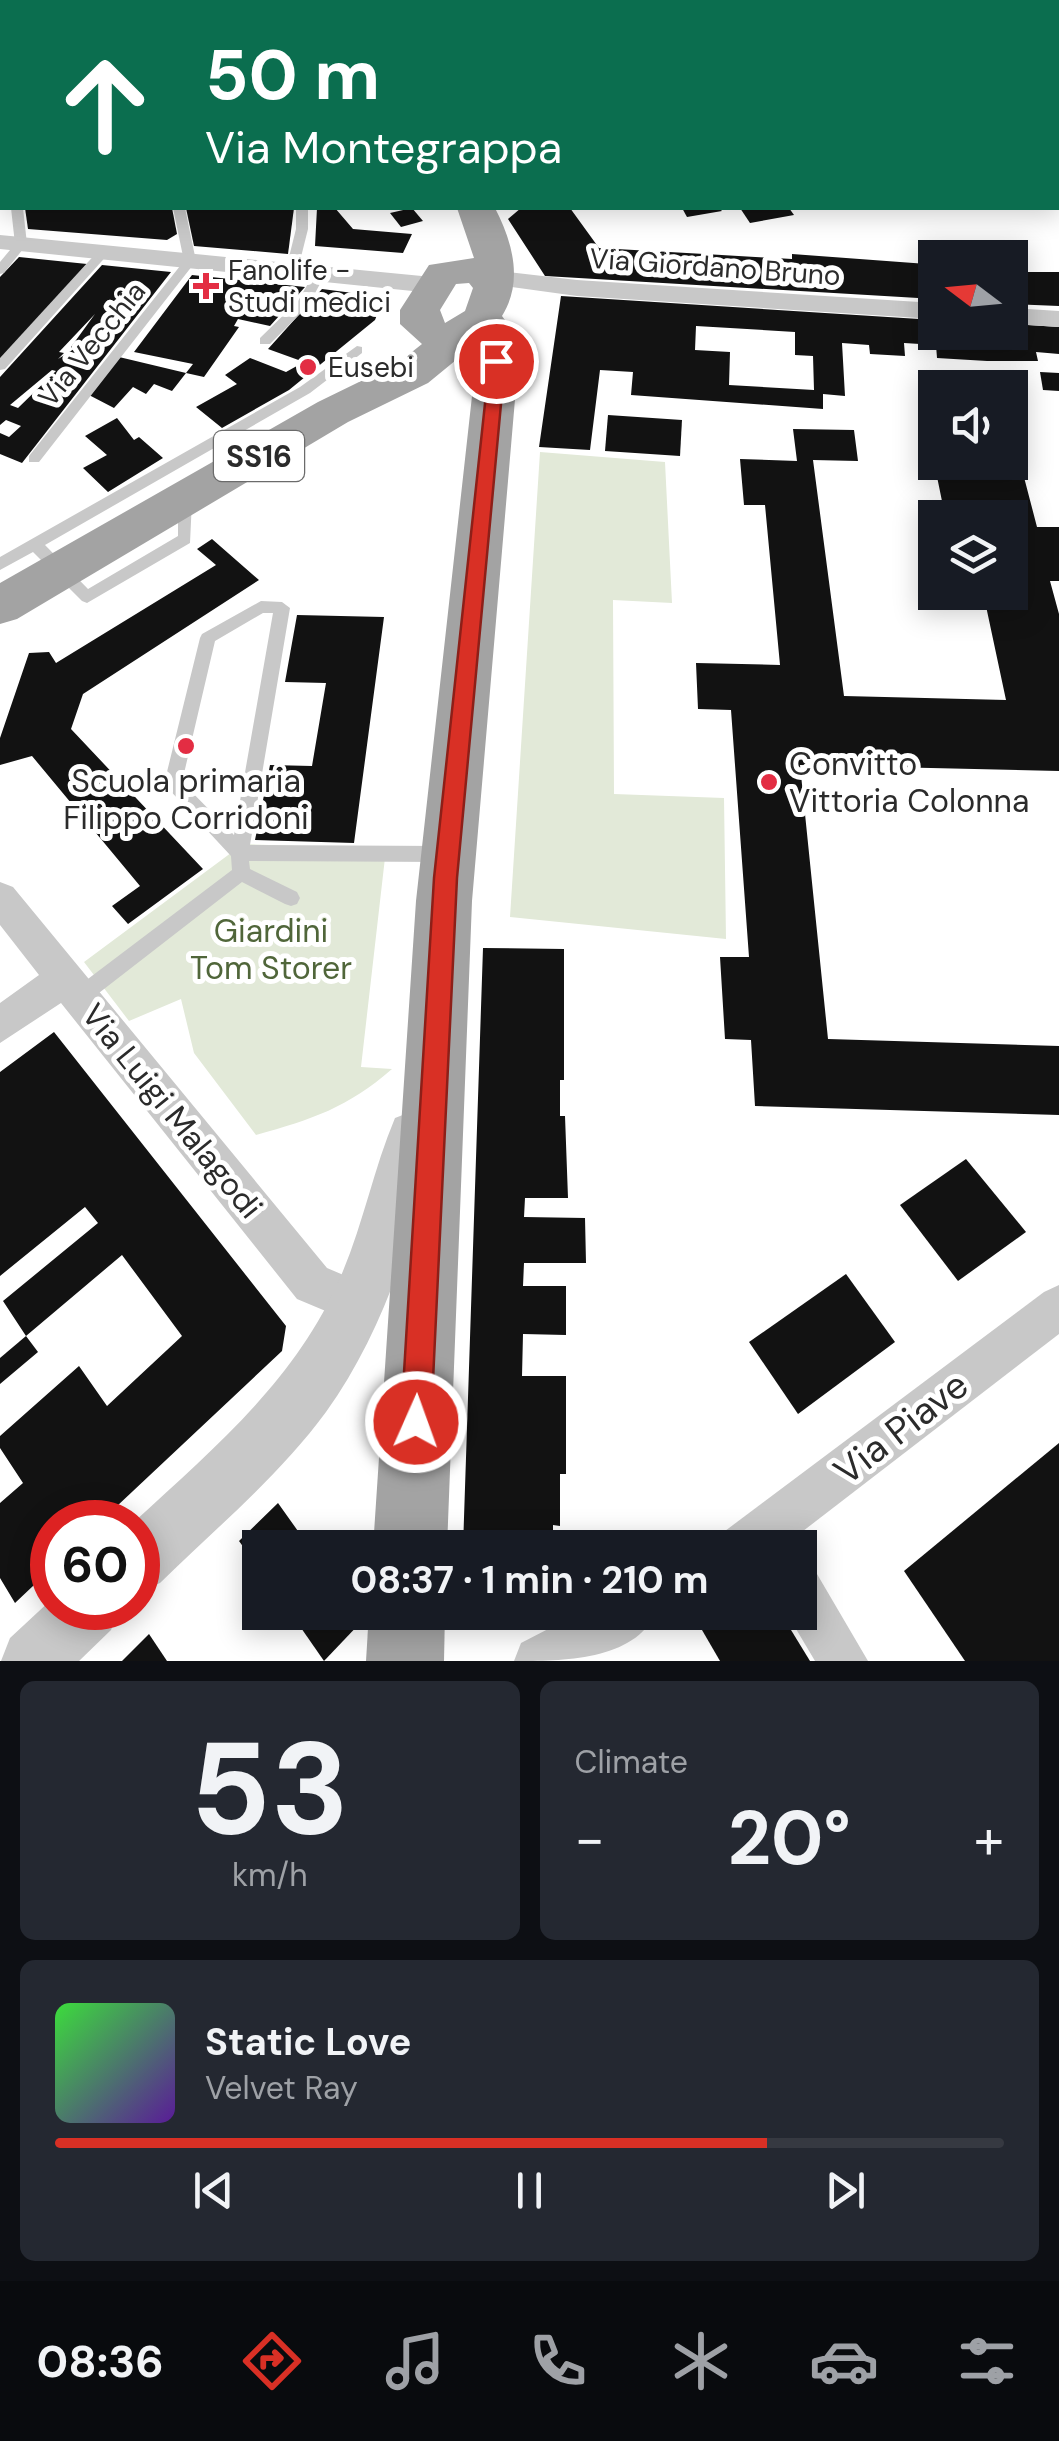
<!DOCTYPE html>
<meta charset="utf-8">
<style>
:root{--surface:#171b24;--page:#242831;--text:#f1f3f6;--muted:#9ea1a6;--line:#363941;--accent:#d93025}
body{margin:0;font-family:"DM Sans",sans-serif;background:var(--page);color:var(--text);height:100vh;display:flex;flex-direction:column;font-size:38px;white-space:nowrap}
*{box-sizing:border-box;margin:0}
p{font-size:32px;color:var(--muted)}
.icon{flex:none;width:55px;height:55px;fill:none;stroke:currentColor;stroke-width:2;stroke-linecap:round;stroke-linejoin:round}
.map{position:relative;height:1661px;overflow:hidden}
.side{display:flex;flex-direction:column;gap:20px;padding:20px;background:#0d0f14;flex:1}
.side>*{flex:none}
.top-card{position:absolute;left:0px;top:0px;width:1060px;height:210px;box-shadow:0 5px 25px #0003;background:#0b6e4f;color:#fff;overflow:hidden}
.needle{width:65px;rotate:286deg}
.tools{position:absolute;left:918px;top:240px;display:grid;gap:20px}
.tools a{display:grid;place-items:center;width:110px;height:110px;border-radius:0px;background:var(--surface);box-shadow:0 5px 25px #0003;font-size:50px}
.speed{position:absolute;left:30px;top:1500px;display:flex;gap:20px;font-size:50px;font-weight:700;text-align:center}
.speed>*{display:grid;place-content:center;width:130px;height:130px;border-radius:50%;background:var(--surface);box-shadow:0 5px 25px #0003;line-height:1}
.speed .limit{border:15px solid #d22;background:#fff;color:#111}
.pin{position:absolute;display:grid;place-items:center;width:85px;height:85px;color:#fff;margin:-42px;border:5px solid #fff;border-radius:50%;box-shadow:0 2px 10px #0007}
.me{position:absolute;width:110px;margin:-55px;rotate:2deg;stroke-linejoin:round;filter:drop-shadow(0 0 8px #0008)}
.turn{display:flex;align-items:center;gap:35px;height:210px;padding:0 40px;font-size:45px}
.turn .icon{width:130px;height:130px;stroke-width:2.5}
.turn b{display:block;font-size:70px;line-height:85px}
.big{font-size:75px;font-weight:700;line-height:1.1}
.side .card{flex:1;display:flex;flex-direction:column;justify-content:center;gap:15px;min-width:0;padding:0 35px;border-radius:15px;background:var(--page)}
.side .dial{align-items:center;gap:0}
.dial b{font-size:130px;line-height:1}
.song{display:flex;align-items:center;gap:30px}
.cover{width:120px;height:120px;border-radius:15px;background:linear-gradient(135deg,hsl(120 70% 55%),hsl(270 70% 35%))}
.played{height:10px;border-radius:5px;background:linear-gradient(90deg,var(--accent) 75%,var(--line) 75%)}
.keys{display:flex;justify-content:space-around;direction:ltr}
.heat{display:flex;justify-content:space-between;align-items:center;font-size:55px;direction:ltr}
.side .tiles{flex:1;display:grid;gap:20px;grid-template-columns:1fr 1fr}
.card:last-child{grid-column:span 2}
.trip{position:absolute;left:242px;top:1530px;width:575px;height:100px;border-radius:0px;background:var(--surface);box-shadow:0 5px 25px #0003;font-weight:700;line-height:100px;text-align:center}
.menu{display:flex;height:160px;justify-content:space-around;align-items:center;background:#090b0e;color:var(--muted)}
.menu .icon{width:70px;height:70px}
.menu .current{color:var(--accent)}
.menu b{font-size:45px;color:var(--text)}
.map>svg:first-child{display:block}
</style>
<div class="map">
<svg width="1059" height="1661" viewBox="0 0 1059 1661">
<rect width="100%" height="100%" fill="#fff"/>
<g fill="#e2e9d8">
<path d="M540 452 665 462 672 603 613 600 614 794 724 798 726 939 510 917Z"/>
<path d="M243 844 386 849 361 1067 392 1069C347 1108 313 1119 256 1135L194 1053 181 999 129 1021 84 962Z"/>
</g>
<g fill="#121212" fill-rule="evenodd">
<path d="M25 208H172L177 234 167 240 28 229Z"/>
<path d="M186 208H294L288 254 194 246Z"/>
<path d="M317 208H335L353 229 412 234 403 253 315 246Z"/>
<path d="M412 208 423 221 401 227 390 213Z"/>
<path d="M570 208 599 248 792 259V254L927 264 935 267V299L545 276 508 219 521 208Z"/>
<path d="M682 208H719L722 211 687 217Z"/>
<path d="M740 208H789L794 215 750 223Z"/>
<path d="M19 257 87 264 0 361V277Z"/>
<path d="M102 265 171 272 22 463 0 454V433L9 437 21 426 6 420 0 425V377ZM95 314 71 347 74 349 58 359 64 353 59 352ZM52 370 56 371 18 408 10 405Z"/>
<path d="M1010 272H1059V306L1010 304Z"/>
<path d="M192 275 305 287 270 326 238 319 234 326 239 327 204 377 186 373 172 391 154 384 146 394 133 387 114 408 89 395 119 357 186 373 193 364 134 352Z"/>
<path d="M322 289 384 297 375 320 289 390 222 428 196 407 237 384 225 375 250 358 286 372 304 362 268 349Z"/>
<path d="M561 296 935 320V332H1010V324L1059 327V354L1036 352 1038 361H987L937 358 936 345 904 343 905 356 870 354 869 345 842 343 845 396 823 394V409L631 395 633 372 600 370 590 450 539 447ZM696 326 795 332V355L813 356 814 390 729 385 730 352 695 350Z"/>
<path d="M1040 372 1059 373V391L1043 390Z"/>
<path d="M608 415 682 420 680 456 605 451Z"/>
<path d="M117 418 134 440 139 437 163 458 108 492 83 468 107 455 85 436Z"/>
<path d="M793 429 854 430 858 461 813 460 844 696 1006 700 983 592H1010V518H966L964 507 943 506 934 462H1010V458H1019L1037 527H1059V581H1050L1059 614V771L800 765 828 1039 1059 1046V1115L755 1106 751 1040 725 1039 720 957H749L731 710 698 709 696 663 780 665 765 505H744L740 459 797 461Z"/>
<path d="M212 539 259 580 83 694 71 729 203 869 128 924 112 906 140 886 32 756 0 765V738L29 653 49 652 56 663 216 565 197 549Z"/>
<path d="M297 615 384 617 354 843 255 840 270 765 312 766 326 683 285 682Z"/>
<path d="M483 948 564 949V1080H560V1116H565L568 1198H525L524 1217 585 1218 586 1263H524L523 1286H566V1335L523 1334 522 1376H566V1474H560V1526L553 1525V1548H463Z"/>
<path d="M54 1032 286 1326 282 1351 100 1522H52V1568L15 1603 0 1578V1503L23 1483 0 1448V1436L79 1366 107 1406 182 1336 122 1255 26 1336 3 1301 98 1223 85 1207 0 1276V1072Z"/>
<path d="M966 1159 1026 1232 958 1281 900 1205Z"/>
<path d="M846 1274 895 1342 798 1414 749 1342Z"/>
<path d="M26 1336 38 1352 0 1384V1358Z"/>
<path d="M1059 1443V1661H965L904 1571Z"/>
<path d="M278 1503 310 1548H260V1570L239 1541Z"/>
<path d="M290 1612H358L363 1620 324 1661Z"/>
<path d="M460 1612H535L520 1621 460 1619Z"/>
<path d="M724 1612H780L810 1661H720L702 1630Z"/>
<path d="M149 1634 167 1661H122Z"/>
</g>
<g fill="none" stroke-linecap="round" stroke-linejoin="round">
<g fill="#c8c8c8" fill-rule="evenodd">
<path d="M0 172 2 173V184L0 183Z"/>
<path d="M11 208H23L27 244 4 273 0 274V262L15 244Z"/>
<path d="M173 208H185L196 261 39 462H29V456L184 261Z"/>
<path d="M296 208H308V229L298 269 292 273 286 269 296 229Z"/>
<path d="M100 249 110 252 5 369 0 370V358Z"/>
<path d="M321 267 327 271 308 306 270 344H260V338L298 301 317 268Z"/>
<path d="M357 346 362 347V353L310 393 45 545 88 589 178 536V500L185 495 192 500 190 543 87 603 82 601 33 552 0 570V557L300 387Z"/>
<path d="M261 601 282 602 290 608 250 845 442 846 448 849 451 854 448 859 442 862 249 861 250 869 297 892 300 898 297 904 291 906 285 904 242 882 86 1003 79 1006 72 1003 70 997 72 991 232 870 231 856 164 784 200 638 202 634ZM263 613H273L234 835 182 782 215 641Z"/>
</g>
<g fill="#c8c8c8" fill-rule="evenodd">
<path d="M749 0H771L772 2H751Z"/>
<rect x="1058" y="60" width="1" height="12"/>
<path d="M0 235 432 277 445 285 432 293 0 249Z"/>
<path d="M491 270 577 280 935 303V319L577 296 482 283 478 278 482 273Z"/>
<path d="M1010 308 1059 311V327L1010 324Z"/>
<path d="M0 882 13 887 327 1268 374 1288 381 1303 374 1318 359 1325 297 1299 61 1003 0 1043V1003L39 975 0 925Z"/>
<path d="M1059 1285V1334L781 1548H718L725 1531 1044 1292Z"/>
<path d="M800 1567 817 1574 868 1661H815L786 1612H800Z"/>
<path d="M581 1612H656C635 1661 561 1661 514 1661L521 1643Z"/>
</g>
<g fill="#c8c8c8" fill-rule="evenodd">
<path d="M413 1111 431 1118 439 1136C413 1232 385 1330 326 1412 279 1476 216 1528 160 1583L138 1592V1522H134C213 1449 296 1380 340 1278 363 1226 373 1170 395 1118Z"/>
<path d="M52 1599V1608H120L111 1630 79 1661H1L10 1638Z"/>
</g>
<g fill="#a3a3a3" fill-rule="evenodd">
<path d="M320 0H353L354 2H322Z"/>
<path d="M457 208H495C512 241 524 281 502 316L520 341 472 901 447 1548H373L416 901 478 342 428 383 348 422 17 619 0 624V583L318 402 398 363 422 344 400 324V310L429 265 474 258ZM469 283 473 288 465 311 445 323 440 310 456 284Z"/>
<path d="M369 1612H445L444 1661H366Z"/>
</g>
</g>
<path fill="#d93025" stroke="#8d1f18" stroke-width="2.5" d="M490 357 505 361 457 878 431 1422 426 1432 416 1437 406 1432 401 1422 434 878Z"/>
<g fill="#e32d43" stroke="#fff" stroke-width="4">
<path d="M201 271h10v10h10v10h-10v10h-10v-10h-10v-10h10z"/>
<circle cx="308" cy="367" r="10"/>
<circle cx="186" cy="746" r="10"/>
<circle cx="769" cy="782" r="10"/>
</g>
<g text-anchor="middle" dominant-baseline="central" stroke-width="10" stroke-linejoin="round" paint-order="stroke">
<g font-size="28" fill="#2b2b2b" stroke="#fff">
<text transform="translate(715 267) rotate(4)">Via Giordano Bruno</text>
<text transform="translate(92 344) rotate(-51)">Via Vecchia</text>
</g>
<g font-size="28" fill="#2b2b2b" stroke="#fff" text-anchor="start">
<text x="228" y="270">Fanolife -<tspan x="228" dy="32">Studi medici</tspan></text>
<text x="328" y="367">Eusebi</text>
</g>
<rect fill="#fff" stroke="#6b6b6b" stroke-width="2.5" x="214" y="431" width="90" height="50" rx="8"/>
<g font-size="30" font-weight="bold" fill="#2b2b2b">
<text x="259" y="456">SS16</text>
</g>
<g font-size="32" fill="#2b2b2b" stroke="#fff" text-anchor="start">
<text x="789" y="764">Convitto<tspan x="789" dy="37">Vittoria Colonna</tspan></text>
<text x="186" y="781" text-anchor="middle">Scuola primaria<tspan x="186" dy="37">Filippo Corridoni</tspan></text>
</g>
<g font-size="32" fill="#50663a" stroke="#fff">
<text x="271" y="931">Giardini<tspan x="271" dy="37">Tom Storer</tspan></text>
</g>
<g font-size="32" fill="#2b2b2b" stroke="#fff">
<text transform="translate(172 1111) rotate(51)">Via Luigi Malagodi</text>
</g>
<g font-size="38" fill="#2b2b2b" stroke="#fff">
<text transform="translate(901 1428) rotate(-38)">Via Piave</text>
</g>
</g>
</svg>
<div class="tools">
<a><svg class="needle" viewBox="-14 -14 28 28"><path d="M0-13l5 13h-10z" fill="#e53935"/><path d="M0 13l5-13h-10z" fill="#9ea1a6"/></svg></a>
<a><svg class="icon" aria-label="sound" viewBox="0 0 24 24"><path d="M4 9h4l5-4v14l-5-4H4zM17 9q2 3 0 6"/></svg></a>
<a><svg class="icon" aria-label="layers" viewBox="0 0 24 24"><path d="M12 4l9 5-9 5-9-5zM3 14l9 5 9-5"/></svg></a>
</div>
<div class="speed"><div class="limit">60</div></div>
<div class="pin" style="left:496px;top:361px;background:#d93025"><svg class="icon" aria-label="arrive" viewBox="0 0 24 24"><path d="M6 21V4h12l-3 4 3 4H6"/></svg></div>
<svg class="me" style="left:416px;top:1422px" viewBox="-20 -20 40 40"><circle r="17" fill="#d93025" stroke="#fff" stroke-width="3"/><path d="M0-11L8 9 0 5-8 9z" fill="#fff"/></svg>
<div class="trip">08:37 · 1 min · 210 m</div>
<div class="top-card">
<div class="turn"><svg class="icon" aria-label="ahead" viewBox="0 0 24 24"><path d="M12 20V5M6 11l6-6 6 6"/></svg><div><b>50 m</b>Via Montegrappa</div></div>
</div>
</div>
<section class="side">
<div class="tiles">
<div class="card dial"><b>53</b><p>km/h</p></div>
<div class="card"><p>Climate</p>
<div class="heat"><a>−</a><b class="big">20°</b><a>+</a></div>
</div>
<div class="card">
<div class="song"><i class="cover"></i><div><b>Static Love</b><p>Velvet Ray</p></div></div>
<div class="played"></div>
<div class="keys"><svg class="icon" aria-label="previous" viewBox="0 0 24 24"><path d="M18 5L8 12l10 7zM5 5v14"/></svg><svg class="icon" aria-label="pause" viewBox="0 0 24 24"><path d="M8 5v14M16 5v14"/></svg><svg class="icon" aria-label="next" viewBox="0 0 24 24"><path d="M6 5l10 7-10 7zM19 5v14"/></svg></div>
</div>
</div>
</section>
<nav class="menu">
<b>08:36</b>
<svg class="icon current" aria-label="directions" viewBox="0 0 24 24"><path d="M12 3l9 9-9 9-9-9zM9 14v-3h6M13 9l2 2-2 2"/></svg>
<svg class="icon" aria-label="music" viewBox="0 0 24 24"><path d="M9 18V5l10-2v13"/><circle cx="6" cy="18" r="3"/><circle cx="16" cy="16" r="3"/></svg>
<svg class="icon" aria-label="phone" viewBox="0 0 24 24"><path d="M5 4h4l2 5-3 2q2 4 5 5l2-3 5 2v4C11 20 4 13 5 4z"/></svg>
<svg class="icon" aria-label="climate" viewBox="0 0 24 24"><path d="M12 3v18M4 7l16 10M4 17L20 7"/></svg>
<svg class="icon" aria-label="car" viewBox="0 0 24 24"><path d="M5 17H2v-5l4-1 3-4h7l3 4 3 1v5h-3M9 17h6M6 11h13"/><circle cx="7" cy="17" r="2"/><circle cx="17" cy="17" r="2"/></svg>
<svg class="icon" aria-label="filters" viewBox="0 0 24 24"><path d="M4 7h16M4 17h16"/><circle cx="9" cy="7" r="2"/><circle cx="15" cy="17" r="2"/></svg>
</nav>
